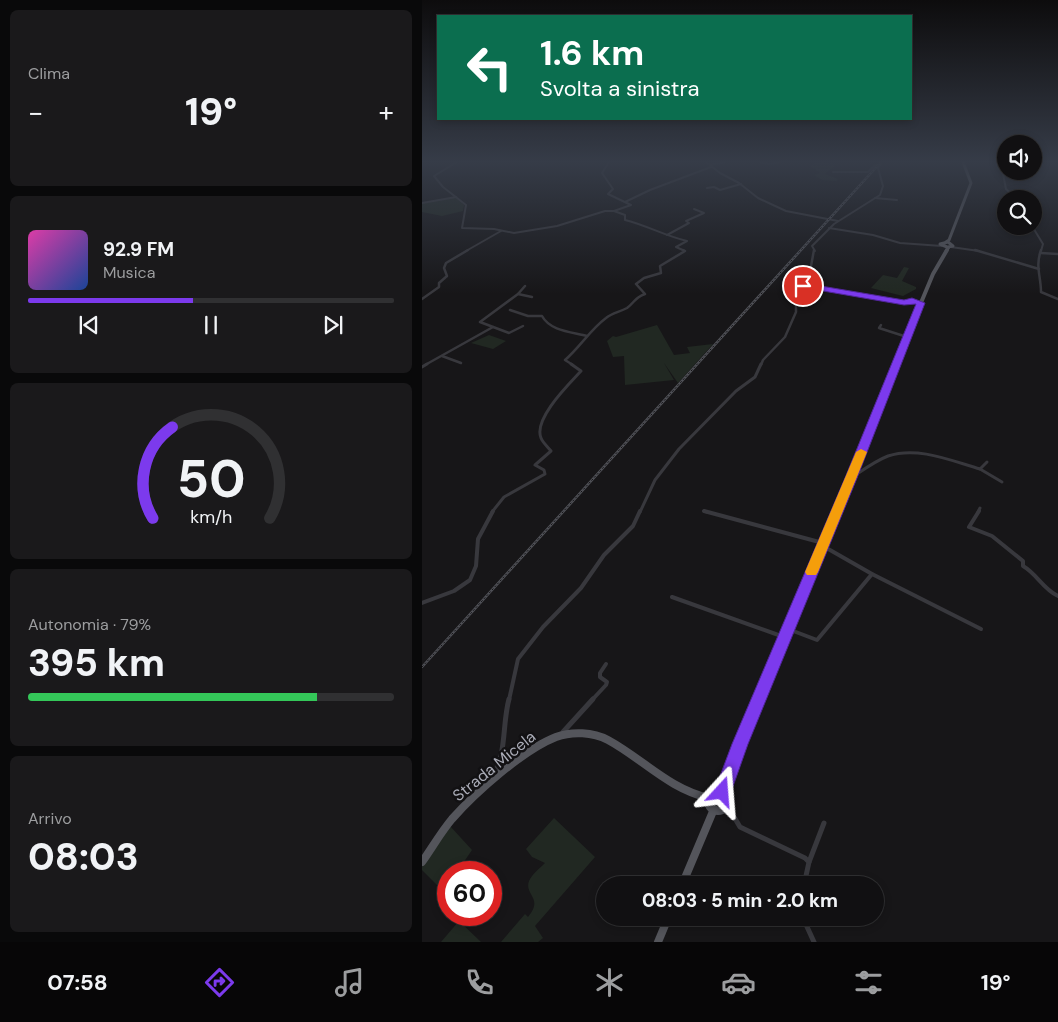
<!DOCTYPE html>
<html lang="it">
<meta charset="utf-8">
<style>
:root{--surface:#111012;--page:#1a191b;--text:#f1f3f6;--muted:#9c9d9f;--line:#303032;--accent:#7c3aed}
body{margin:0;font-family:"DM Sans",sans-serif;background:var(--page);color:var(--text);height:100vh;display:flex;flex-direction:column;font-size:19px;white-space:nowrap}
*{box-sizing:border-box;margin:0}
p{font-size:16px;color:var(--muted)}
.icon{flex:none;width:28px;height:28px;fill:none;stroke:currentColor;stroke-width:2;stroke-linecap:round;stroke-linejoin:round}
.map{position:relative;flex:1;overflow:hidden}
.details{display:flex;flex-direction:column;gap:10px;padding:10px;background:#09090a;width:422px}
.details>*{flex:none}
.banner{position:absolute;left:15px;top:15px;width:475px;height:105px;border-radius:0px;box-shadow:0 2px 8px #0003,0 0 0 1px var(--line);background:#0b6e4f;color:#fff;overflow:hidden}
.controls{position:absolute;left:575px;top:135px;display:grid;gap:10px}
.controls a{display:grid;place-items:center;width:45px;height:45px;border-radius:50%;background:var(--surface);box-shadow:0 2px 8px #0003,0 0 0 1px var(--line);font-size:25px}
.speed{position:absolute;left:15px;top:861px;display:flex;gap:10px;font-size:25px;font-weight:700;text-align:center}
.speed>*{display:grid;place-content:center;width:65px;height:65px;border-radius:50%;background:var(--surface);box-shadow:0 2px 8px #0003,0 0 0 1px var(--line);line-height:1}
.speed .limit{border:8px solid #d22;background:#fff;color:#111}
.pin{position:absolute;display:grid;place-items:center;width:42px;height:42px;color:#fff;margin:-21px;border:2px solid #fff;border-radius:50%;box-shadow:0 1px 5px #0007}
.me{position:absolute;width:55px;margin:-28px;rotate:19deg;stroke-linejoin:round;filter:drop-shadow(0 0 4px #0008)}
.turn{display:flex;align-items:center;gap:18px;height:105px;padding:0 20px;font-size:22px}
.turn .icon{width:65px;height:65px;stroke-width:2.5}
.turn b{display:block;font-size:35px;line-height:42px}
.big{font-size:38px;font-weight:800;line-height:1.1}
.details .widget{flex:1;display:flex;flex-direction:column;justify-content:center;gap:8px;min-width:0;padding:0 18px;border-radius:8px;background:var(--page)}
.details .dial{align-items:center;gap:0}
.dial svg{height:130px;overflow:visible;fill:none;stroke:var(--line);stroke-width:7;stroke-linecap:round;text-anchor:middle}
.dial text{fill:var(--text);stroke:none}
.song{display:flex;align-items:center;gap:15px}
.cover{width:60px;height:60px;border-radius:8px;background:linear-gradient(135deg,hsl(320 70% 55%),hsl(220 70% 35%))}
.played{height:5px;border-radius:2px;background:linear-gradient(90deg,var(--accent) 45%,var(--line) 45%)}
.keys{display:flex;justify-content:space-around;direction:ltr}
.heat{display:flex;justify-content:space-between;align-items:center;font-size:28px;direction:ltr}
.charge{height:8px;border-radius:4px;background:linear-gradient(90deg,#34c759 79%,var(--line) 0)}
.trip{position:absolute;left:174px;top:876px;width:288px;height:50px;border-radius:25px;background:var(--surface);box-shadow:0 2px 8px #0003,0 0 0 1px var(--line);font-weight:800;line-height:50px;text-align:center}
.menu{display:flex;height:80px;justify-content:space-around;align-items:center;background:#070607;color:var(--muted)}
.menu .icon{width:35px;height:35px}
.menu .on{color:var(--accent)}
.menu b{font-size:22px;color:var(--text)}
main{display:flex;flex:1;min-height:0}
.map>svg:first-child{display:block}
</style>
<main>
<section class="details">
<div class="widget"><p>Clima</p>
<div class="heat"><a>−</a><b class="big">19°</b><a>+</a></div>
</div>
<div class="widget">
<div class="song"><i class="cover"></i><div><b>92.9 FM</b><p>Musica</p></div></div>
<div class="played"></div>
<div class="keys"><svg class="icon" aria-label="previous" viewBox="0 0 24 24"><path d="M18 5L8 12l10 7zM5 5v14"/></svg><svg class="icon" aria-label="pause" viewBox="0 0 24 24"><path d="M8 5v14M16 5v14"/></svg><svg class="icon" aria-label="next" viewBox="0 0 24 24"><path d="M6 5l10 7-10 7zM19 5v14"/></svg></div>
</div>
<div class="widget dial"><svg viewBox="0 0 100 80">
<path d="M14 69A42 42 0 1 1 86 69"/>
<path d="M14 69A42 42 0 0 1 26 13" stroke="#7c3aed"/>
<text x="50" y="56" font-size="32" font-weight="700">50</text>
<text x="50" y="72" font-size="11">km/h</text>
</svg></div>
<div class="widget"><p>Autonomia · 79%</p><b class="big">395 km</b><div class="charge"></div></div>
<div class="widget"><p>Arrivo</p><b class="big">08:03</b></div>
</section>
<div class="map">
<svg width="636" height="942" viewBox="0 0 636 942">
<rect width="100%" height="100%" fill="#171618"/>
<g fill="#212822">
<path d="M396 162 415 164 403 174 416 179 414 181 400 180 392 175 398 173 388 166Z"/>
<path d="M34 197 42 205 41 211 20 216 0 212V203Z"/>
<path d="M482 267 487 268 480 281 494 287V289L481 296 449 288 461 275 475 278Z"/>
<path d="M235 325 252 355 268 353 265 347 291 344 256 383 242 363 252 380 203 385 202 356 191 357 185 341 191 336 194 337Z"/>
<path d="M67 335 84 341 71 349 49 343Z"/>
<path d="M132 818 173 857 113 926 121 938 116 942H79L103 914 106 917C122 898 102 895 107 881 110 874 118 868 123 863L110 857 104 849Z"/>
<path d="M28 826 50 850 35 872H26V896L0 870V867Z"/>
<path d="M37 921 59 942H19Z"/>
</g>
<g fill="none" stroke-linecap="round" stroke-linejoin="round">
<g stroke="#38383d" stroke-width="2">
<path d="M35 162 12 176 21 187 44 205 40 228 72 229 92 233 135 226 183 211H192L203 215V220C224 225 243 236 265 241L254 247 263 251"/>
<path d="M187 162 180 173 191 189 186 194 209 205 192 211"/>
<path d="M284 162 298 173 317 183 336 198 364 211 416 221"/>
<path d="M338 162 347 164 358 162"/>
<path d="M572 162 581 174 584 189 595 199"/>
<path d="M288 165 303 162"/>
<path d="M411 172H446L453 165"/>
<path d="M285 188 292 187 298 190 319 184"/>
<path d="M453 198 475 200"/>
<path d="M203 202 228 190 289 167"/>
<path d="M0 203 34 197"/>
<path d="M610 226 621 244 619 251"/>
<path d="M407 228 451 235 478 243 520 246"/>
<path d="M245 235 267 223 264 221 282 213 272 209"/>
<path d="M529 247 557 251"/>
<path d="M44 251 79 231"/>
<path d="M393 251 390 246 412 224 458 195 461 186 456 168 458 165H453"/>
</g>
<g stroke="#38383d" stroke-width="2.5">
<path d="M553 250 617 269"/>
<path d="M619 250C613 267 619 276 619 292L636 299"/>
<path d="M619 253 636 254"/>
<path d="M382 284 482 303 488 301 499 303"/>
<path d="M96 294 110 297"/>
<path d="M0 299 17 287V283L25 276 22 268 24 263 46 250"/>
<path d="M88 310 106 316H120C128 331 150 332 165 336"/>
<path d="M459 325 457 328 485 337"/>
<path d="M101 326 87 333 58 322 96 294 103 286"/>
<path d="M20 356 39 363"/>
<path d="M3 365 71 327"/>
<path d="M151 365 143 360C158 347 168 330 184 318 190 313 198 312 205 308 213 302 212 298 223 294L214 284 222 278 239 273 238 266 263 251 261 250"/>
<path d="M339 365 341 360 363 337 374 312V298L389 266 392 250"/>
</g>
<g stroke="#38383d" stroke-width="3">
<path d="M0 367 5 364"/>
<path d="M558 469 580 482"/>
<path d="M429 478C441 470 453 461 466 456 496 446 530 461 558 469L565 462"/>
<path d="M282 511 285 512"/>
<path d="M70 512 82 497 123 474 122 470 113 465 129 451C126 447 121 443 119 438 111 419 147 384 159 371L149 364"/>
<path d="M218 512 233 480 257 449 314 391 333 377 339 364"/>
<path d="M556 512 558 508"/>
</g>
<g stroke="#38383d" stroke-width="4">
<path d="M282 511 401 543"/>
<path d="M557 511 547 527 570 536 601 561V566C615 574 621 589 636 596"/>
<path d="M401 546 450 574 559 629"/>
<path d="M250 597 362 637"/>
<path d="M0 603 32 591 48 580 54 566 56 539 71 511"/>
<path d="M366 629 395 640 450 574"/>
<path d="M87 700 96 659 121 627 159 588 182 555 211 526 218 511"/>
<path d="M170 700 184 685 185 682 178 677V673L184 664"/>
</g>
<g stroke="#38383d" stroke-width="5">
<path d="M141 732 171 699"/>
<path d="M71 776C85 752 80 725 87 699"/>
<path d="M305 805 318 827 383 858 387 862 382 885"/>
<path d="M387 862 402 823"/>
<path d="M381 918 392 942"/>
</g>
<g stroke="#54555b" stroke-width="3">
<path d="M524 242 527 240 549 183 541 162"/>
<path d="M526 242 531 246 525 247 518 244Z"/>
<path d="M524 251 527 247"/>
</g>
<path stroke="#54555b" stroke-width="4" d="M473 365 511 274 525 250"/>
<path stroke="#54555b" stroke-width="5" d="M415 512 473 364"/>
<path stroke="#54555b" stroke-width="6" d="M337 700 416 511"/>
<g stroke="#54555b" stroke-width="8">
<circle cx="296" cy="801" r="10"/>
<path d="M300 792 337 699"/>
<path d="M0 862C10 848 19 832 30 819 54 792 101 750 134 737 150 731 171 732 186 740 221 759 247 789 287 798"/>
<path d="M260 885 292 809"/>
<path d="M236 942 246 918"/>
</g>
<defs>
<path id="rail" d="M0 667 459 162"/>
</defs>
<use href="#rail" stroke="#4f5056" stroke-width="2.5"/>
<use href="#rail" stroke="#121113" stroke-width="1" stroke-dasharray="2" stroke-linecap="butt"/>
</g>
<linearGradient id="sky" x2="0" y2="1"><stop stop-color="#0d0c0d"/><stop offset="0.55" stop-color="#363c48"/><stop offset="1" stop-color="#363c48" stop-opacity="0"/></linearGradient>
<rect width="636" height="294" fill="url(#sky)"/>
<path fill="#7c3aed" stroke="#51269a" d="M381 283 482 300 490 298 503 303 435 478 326 744 309 792 306 798 300 800 294 798 292 792 310 744 423 478 494 304 482 305 378 287V284Z"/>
<path fill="#f59e0b" d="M439 449 445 452 396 572 394 575H385L383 572 434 452Z"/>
<g text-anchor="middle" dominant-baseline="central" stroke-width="5" stroke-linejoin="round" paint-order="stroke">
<g font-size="16" fill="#aaacb7" stroke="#121113">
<text transform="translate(72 766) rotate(-39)">Strada Micela</text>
</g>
</g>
</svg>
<div class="controls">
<a><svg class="icon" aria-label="sound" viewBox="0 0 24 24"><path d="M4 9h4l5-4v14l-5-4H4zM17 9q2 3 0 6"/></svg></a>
<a><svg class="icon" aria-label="search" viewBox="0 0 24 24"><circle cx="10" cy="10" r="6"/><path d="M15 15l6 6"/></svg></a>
</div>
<div class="speed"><div class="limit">60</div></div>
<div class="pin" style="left:381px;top:286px;background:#d93025"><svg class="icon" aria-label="arrive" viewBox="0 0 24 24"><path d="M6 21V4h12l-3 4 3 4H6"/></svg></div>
<svg class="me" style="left:300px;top:792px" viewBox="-20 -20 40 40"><path d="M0-17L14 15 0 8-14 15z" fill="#7c3aed" stroke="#fff" stroke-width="4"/></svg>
<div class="trip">08:03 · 5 min · 2.0 km</div>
<div class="banner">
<div class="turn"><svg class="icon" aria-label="left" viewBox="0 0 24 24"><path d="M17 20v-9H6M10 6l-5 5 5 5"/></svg><div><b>1.6 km</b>Svolta a sinistra</div></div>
</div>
</div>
</main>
<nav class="menu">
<b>07:58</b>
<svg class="icon on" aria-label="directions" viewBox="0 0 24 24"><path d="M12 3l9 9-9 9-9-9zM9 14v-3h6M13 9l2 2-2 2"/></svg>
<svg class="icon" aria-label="music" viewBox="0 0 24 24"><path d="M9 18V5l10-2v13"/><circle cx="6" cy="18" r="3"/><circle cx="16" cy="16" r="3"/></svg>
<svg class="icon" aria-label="phone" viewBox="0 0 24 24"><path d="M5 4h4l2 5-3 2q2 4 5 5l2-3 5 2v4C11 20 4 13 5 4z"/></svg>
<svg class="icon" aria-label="climate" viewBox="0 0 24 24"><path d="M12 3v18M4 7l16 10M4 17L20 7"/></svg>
<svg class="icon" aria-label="car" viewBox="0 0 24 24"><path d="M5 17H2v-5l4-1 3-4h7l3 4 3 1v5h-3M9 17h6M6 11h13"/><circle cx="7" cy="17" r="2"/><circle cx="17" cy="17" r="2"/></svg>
<svg class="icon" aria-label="filters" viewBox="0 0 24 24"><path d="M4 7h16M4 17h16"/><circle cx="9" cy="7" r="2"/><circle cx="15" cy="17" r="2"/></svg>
<b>19°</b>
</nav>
